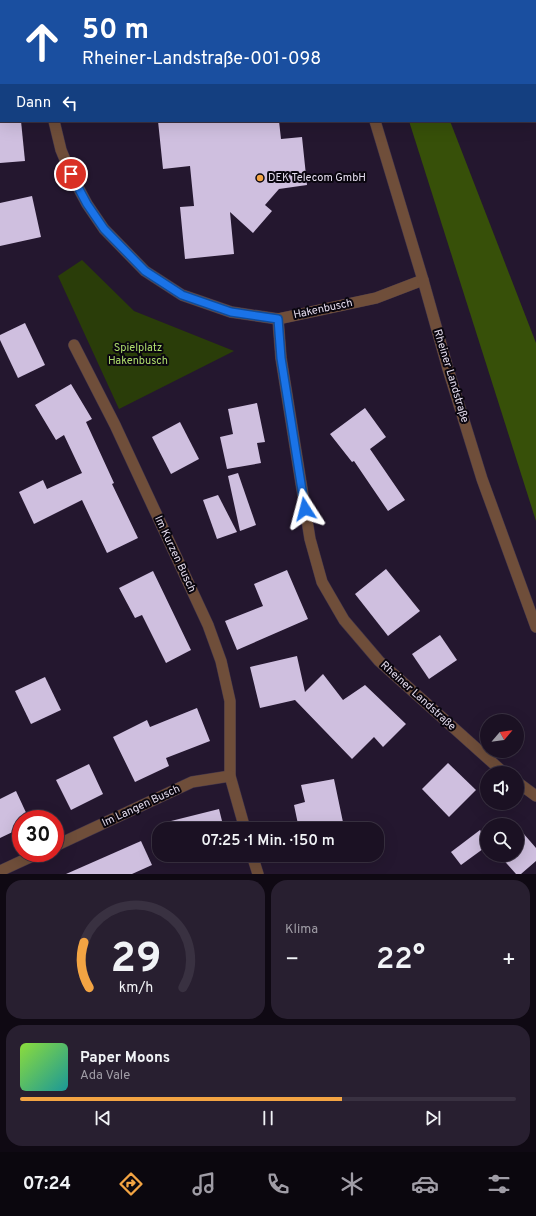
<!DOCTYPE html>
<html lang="de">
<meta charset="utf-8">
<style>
:root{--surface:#1b1123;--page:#281f30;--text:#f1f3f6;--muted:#a09da6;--line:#393141;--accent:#f3a443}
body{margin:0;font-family:Overpass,sans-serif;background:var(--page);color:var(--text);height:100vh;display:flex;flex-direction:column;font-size:15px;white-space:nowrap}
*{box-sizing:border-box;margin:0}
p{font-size:13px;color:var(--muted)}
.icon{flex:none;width:22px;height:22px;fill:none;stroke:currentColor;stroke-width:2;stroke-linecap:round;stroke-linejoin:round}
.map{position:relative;height:874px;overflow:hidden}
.panel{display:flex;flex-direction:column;gap:6px;padding:6px;background:#0f0913;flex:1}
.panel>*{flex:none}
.banner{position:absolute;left:0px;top:0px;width:536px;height:122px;box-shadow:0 4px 16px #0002,0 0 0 1px var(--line);background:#1a4fa0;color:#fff;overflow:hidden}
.needle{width:26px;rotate:61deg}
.fabs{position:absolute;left:480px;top:714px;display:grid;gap:8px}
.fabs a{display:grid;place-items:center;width:44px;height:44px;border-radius:50%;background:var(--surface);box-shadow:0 4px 16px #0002,0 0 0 1px var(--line);font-size:20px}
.speed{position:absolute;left:12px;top:810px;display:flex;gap:8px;font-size:20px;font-weight:700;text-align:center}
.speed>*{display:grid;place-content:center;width:52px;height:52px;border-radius:50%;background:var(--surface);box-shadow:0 4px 16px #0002,0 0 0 1px var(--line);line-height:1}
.speed .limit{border:6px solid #d22;background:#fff;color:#111}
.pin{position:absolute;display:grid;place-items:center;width:34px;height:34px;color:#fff;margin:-17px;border:2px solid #fff;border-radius:50%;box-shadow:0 1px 4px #0007}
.me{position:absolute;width:44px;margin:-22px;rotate:351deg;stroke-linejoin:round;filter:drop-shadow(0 0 3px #0008)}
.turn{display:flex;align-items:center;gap:14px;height:84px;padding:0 16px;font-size:18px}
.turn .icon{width:52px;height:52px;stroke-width:2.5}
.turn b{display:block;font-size:28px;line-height:34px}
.then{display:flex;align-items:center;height:38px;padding:0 16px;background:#0003;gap:8px;font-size:15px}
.big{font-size:30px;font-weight:600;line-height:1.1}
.panel .tile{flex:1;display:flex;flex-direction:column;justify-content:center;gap:6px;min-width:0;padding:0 14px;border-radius:16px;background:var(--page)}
.panel .dial{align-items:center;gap:0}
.dial svg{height:104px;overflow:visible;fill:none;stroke:var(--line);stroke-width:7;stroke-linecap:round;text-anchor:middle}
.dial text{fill:var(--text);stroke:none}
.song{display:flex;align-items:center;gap:12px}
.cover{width:48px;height:48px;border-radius:6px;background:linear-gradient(135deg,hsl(90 70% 55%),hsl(180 70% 35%))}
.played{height:4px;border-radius:2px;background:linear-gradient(90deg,var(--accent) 65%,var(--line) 65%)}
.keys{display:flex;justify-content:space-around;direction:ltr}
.heat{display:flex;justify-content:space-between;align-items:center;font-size:22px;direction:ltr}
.panel .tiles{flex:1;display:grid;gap:6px;grid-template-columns:1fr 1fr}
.tile:last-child{grid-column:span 2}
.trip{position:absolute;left:152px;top:822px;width:232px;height:40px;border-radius:16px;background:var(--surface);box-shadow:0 4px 16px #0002,0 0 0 1px var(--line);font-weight:600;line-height:40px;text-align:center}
.menu{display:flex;height:64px;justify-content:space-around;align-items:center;background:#0b070e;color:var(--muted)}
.menu .icon{width:28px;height:28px}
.menu .active{color:var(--accent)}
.menu b{font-size:18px;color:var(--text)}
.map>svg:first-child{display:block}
</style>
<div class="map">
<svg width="536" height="874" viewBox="0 0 536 874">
<rect width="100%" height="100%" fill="#24172f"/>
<path fill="#2a3d09" d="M82 260 134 311 234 351 119 409 58 276Z"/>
<path fill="#375009" d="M409 121H450L536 343V521Z"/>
<g fill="#cfbfdf">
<path d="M0 121H21L25 161 0 163Z"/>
<path d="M158 121H279L281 139 302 137 307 185 279 189 265 205 272 211 253 233 230 212 234 254 185 259 180 207 194 206 190 166 163 169Z"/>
<path d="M32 196 41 237 0 246V203Z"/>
<path d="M25 323 45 365 18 378 0 340V335Z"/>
<path d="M71 384 92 419 86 422 114 483 112 484 138 538 107 553 82 500 34 524 19 492 43 480 47 489 82 473 64 435 56 440 35 405Z"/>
<path d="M257 403 265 442 257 443 261 463 227 469 220 437 233 434 228 409Z"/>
<path d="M365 408 386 437 370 449 405 500 388 511 354 461 352 462 330 434Z"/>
<path d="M180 422 199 459 171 474 152 437Z"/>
<path d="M238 473 256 525 240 531 228 476Z"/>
<path d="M218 495 237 532 217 539 203 500Z"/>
<path d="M386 569 420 611 388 636 355 594Z"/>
<path d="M287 570 308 619 237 650 225 621 263 606 254 584Z"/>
<path d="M153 571 191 650 166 663 142 615 135 618 119 588Z"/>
<path d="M440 635 457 660 429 679 412 654Z"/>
<path d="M297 656 305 692 323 674 343 700 365 685 406 724 383 747 374 737 352 759 295 700 260 708 250 667Z"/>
<path d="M45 677 61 710 31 724 15 691Z"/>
<path d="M197 708 210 741 166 758 169 766 135 782 113 737 147 720 150 727Z"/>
<path d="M448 763 476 790 449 817 422 789Z"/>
<path d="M89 764 103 794 71 810 56 780Z"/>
<path d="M334 779 344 827 335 829H299L294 805 305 802 301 785Z"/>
<path d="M16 791 29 819H21V828L0 838V799Z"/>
<path d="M219 809 224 829H164L163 823Z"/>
<path d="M517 826 536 848V861L521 874H516L499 855H517Z"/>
<path d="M480 830 487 839V846L461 865 451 852Z"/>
<path d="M141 841 152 865 132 874H66Z"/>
</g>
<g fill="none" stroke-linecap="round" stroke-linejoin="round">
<defs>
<g id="minor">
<path d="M39 0V1"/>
<path d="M54 121 61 150 71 174 87 204 104 229 145 271 182 295 231 312 278 319 376 298 423 280"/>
<path d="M278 319 281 358 310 539 322 582 344 620 379 661 504 773"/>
<path d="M74 345 115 425 208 625 221 661 230 701V776L245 829"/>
<path d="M517 782 536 796"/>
<path d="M55 846 192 782 230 776"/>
<path d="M252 855 258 874"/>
<path d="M0 871 39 853"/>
</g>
<g id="tertiary">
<path d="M335 0V1"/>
<path d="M375 121 423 280 448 369 482 479 536 627"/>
</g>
</defs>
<use href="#minor" stroke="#3f334a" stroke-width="12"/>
<use href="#tertiary" stroke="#3f334a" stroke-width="12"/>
<use href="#minor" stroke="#6f4e3a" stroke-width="11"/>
<use href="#tertiary" stroke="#6f4e3a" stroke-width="11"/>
</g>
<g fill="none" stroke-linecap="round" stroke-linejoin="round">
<defs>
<path id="route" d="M71 174 87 204 104 229 145 271 182 295 231 312 278 319 281 358 305 509"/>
</defs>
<use href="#route" stroke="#114b97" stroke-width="10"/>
<use href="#route" stroke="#1a73e8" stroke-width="7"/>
</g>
<circle fill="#f3a443" stroke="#0a060f" stroke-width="1.5" cx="260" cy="178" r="4"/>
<g text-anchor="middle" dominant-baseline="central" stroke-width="4" stroke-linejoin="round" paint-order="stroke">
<g font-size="11" fill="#e4dced" stroke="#0a060f" text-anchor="start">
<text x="268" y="178">DEK Telecom GmbH</text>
</g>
<g font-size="11" fill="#e4dced" stroke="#0a060f">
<text transform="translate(323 309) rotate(-12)">Hakenbusch</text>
<text transform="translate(451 376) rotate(73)">Rheiner Landstraße</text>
<text transform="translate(175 554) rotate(65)">Im Kurzen Busch</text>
<text transform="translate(418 696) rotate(42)">Rheiner Landstraße</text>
<text transform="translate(141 806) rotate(-25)">Im Langen Busch</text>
</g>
<g font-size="11" fill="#aedd6c" stroke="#0a060f">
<text x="138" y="348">Spielplatz<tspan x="138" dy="13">Hakenbusch</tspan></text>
</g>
</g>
</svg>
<div class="fabs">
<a><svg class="needle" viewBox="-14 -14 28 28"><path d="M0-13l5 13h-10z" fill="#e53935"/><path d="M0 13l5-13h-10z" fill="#a09da6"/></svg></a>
<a><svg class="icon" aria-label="sound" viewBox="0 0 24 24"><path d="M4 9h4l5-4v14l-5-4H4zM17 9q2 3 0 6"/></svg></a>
<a><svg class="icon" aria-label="search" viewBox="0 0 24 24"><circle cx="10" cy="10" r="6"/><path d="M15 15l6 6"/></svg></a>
</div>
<div class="speed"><div class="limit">30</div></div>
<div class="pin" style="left:71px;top:174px;background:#d93025"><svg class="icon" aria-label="arrive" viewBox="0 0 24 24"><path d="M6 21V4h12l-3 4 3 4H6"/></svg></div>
<svg class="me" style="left:305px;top:509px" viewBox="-20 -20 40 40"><path d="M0-17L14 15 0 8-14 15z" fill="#1a73e8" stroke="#fff" stroke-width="4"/></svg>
<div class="trip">07:25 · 1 Min. · 150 m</div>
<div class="banner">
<div class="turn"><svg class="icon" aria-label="ahead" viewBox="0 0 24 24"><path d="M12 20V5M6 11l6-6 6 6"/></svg><div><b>50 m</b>Rheiner-Landstraße-001-098</div></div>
<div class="then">Dann<svg class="icon" aria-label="left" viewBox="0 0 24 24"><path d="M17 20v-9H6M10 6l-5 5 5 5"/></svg></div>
</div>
</div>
<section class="panel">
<div class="tiles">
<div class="tile dial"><svg viewBox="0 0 100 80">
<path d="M14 69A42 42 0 1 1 86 69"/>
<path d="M14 69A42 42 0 0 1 10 34" stroke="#f3a443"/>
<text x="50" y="56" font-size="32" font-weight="700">29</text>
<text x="50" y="72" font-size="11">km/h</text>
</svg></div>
<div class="tile"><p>Klima</p>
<div class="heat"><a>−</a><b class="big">22°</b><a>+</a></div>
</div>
<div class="tile">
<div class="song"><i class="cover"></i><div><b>Paper Moons</b><p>Ada Vale</p></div></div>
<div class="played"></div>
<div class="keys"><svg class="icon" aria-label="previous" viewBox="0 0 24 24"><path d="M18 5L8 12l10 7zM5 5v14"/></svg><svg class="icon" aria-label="pause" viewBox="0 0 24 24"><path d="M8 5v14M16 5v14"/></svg><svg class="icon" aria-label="next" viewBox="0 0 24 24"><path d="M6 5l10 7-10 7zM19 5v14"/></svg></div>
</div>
</div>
</section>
<nav class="menu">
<b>07:24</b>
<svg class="icon active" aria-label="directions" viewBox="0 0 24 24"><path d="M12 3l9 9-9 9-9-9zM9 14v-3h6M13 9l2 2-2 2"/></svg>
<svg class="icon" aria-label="music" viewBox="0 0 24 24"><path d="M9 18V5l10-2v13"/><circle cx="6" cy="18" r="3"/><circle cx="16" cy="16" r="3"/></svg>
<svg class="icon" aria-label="phone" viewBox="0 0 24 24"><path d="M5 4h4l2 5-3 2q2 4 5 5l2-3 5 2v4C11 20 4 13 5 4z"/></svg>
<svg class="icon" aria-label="climate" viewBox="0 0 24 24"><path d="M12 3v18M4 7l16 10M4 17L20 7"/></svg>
<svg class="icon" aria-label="car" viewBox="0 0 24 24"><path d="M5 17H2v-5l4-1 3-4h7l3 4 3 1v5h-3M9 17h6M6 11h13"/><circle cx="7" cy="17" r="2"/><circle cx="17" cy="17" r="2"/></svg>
<svg class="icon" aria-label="filters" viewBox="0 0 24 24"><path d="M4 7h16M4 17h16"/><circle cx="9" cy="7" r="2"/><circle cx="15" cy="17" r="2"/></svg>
</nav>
